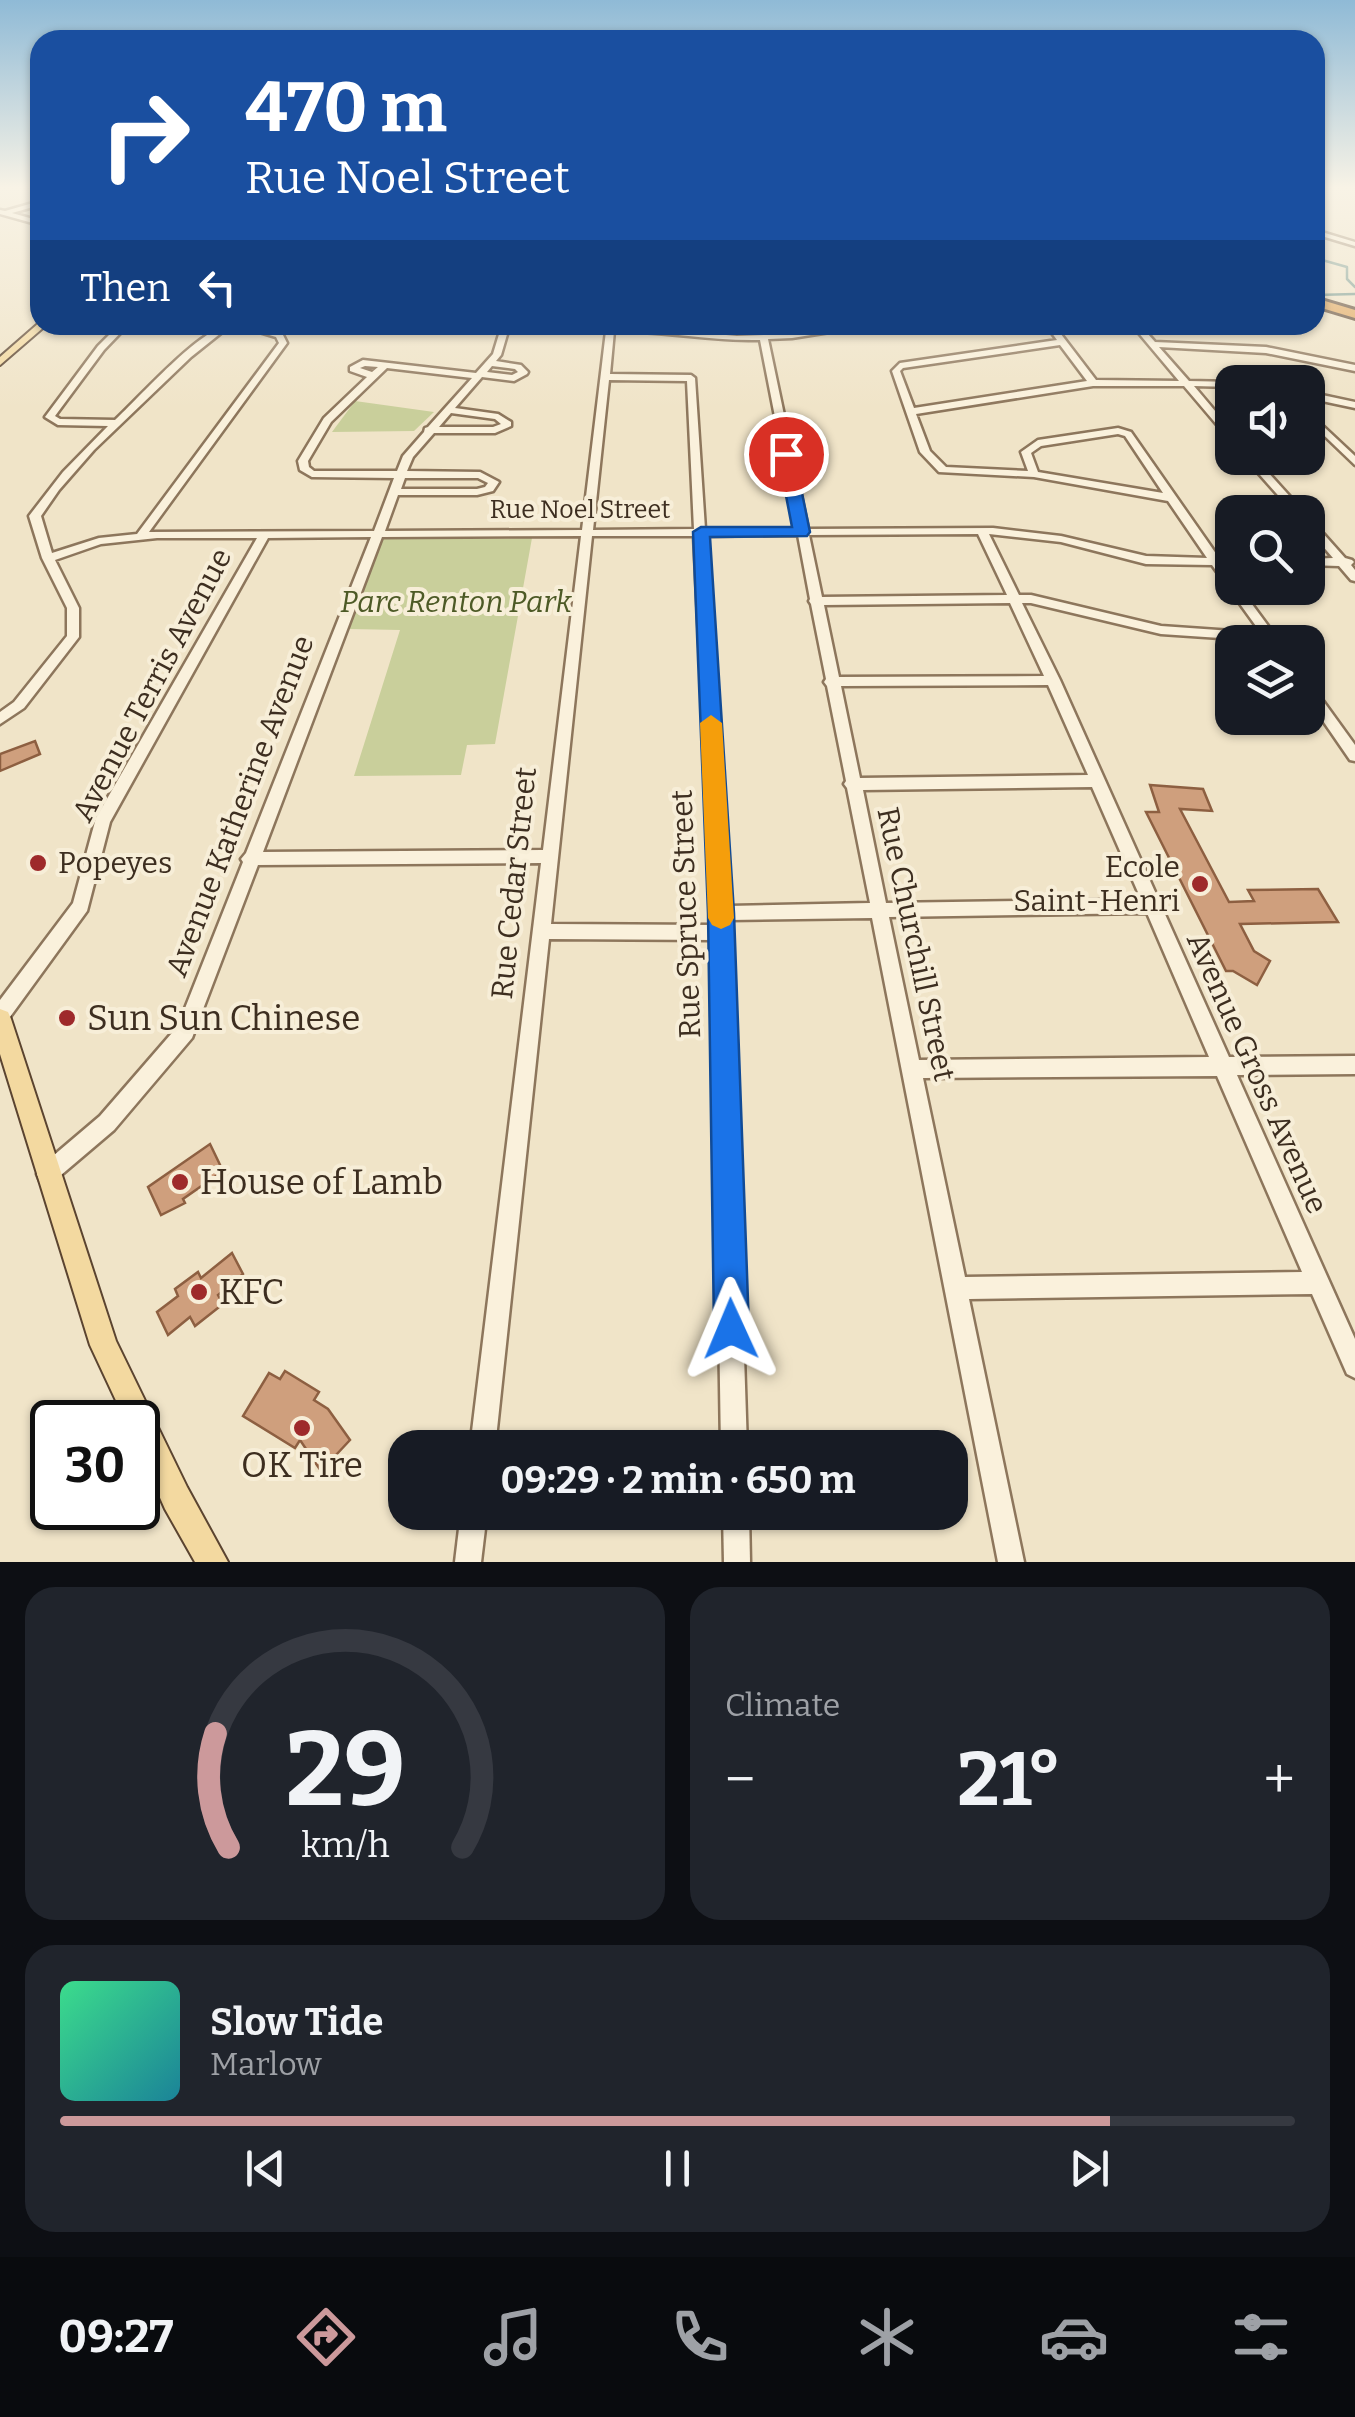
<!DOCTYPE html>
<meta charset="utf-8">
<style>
:root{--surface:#171b24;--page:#20242c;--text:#f1f3f6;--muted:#9ea1a6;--line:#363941;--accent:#cc999b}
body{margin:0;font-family:Bitter,serif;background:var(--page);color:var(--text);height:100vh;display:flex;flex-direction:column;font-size:38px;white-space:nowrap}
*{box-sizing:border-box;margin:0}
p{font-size:32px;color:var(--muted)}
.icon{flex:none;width:55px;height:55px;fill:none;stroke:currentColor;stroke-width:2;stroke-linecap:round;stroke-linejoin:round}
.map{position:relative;height:1562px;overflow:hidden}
.drawer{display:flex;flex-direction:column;gap:25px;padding:25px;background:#0d0f14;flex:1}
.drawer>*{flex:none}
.guide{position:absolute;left:30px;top:30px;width:1295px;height:305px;border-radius:30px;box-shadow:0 2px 8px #0004;background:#1a4fa0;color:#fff;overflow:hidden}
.tools{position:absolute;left:1215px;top:365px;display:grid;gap:20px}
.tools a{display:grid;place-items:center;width:110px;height:110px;border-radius:20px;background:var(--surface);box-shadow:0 2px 8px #0004;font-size:50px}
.speed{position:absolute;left:30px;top:1400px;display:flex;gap:20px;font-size:50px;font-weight:700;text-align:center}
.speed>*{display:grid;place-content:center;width:130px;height:130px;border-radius:50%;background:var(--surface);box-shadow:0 2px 8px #0004;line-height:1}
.speed .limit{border:5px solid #111;border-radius:15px;background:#fff;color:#111}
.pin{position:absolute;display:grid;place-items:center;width:85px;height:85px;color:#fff;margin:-42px;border:5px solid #fff;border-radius:50%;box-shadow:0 2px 10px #0007}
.me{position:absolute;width:110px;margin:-55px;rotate:359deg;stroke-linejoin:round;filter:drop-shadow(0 0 8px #0008)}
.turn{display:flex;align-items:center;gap:35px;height:210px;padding:0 50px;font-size:45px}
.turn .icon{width:130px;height:130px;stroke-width:2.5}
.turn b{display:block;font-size:70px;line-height:85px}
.then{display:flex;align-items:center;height:95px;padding:0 50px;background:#0003;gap:20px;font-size:38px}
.big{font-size:75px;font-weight:700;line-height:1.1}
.drawer .card{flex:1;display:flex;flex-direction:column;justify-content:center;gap:15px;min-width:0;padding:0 35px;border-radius:30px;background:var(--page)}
.drawer .dial{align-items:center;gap:0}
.dial svg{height:260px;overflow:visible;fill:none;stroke:var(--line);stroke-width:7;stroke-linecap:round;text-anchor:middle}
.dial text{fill:var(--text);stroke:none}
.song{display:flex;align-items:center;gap:30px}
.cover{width:120px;height:120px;border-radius:15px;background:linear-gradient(135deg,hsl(150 70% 55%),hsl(190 70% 35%))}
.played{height:10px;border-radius:5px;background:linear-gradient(90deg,var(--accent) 85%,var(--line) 85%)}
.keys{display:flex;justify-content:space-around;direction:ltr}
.heat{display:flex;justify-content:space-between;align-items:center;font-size:55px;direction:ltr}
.drawer .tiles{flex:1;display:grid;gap:25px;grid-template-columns:1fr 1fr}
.card:last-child{grid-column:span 2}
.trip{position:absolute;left:388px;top:1430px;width:580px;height:100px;border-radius:30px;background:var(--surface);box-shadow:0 2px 8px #0004;font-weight:700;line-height:100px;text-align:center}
.tabs{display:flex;height:160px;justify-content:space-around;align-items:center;background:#090b0e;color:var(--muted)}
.tabs .icon{width:70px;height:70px}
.tabs .current{color:var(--accent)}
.tabs b{font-size:45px;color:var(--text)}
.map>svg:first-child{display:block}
</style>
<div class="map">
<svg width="1355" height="1562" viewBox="0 0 1355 1562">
<rect width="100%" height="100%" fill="#f0e4c8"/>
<g fill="#c9cf9b">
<path d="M355 401 434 412 414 431 332 432Z"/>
<path d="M532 538 495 744 467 745 461 775 354 776 400 630 349 629 383 539Z"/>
</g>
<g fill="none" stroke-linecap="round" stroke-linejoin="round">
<g stroke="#6f938a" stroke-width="2.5">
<path d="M1315 258 1347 267V279L1355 287"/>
<path d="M1315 295 1355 294"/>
</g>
</g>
<g fill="#cf9f7d" stroke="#8d5f41" stroke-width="2.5">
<path d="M35 741 40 754 0 771V754Z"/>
<path d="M1150 785 1203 789 1212 811 1180 809 1229 902 1254 901 1248 890 1318 889 1338 922 1240 924 1254 951 1270 961 1257 985 1233 971H1226L1146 812H1159Z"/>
<path d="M210 1144 223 1171 183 1199 185 1203 161 1215 148 1187Z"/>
<path d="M232 1253 243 1274 218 1295 223 1304 195 1326 190 1317 168 1335 157 1312 178 1296 175 1289 198 1272 201 1278Z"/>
<path d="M285 1371 319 1392 314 1400 328 1409 350 1440 321 1471 300 1440 295 1448 243 1416 269 1373 280 1379Z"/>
</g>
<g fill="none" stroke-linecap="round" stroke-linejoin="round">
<defs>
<g id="minor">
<path d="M40 201V205L12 213 40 221V225L0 214V210L5 211Z"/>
<path d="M1315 230 1355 242V246L1315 234Z"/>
<path d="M119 325H128L104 350 55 416 60 419 115 420C138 399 203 325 231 325L191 357 94 450 59 490 41 516 52 553 99 538 137 534 279 343 276 337 236 325H250L282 333 287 343 149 532 374 531 394 478 312 477 300 470 298 461 324 418 367 377 350 371V367L363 360 476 373 493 354 500 331H471L438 325H615L737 336 792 334 853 325H874L792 338 768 339 808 529 993 528 1061 536 1146 556 1207 558 1168 501 1034 477 939 472 920 452 892 371 900 363 1057 340 1046 325H1054L1096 380 1179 381 1132 325H1140L1155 342 1266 347 1355 365V371L1266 353 1159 347 1189 381 1235 382H1232V387L1194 386 1232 431V440L1229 439 1184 386H1093L916 414 930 451 946 467 1028 471 1021 452 1038 440 1118 428 1131 432 1219 558 1232 559V565H1224L1232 578V588H1240L1280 642 1161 634 1031 603H1022L1060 680 1229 1057 1355 1056V1074L1237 1075 1355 1339V1378L1347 1374 1312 1294 969 1299 1024 1562H998L872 918 730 920 747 1448H721L713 940 549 939 495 1448H470L541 863 258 865 192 1038 114 1130 54 1181 47 1184 40 1181 37 1174 40 1167 100 1116 178 1026 243 862 241 859 246 853 371 537 268 538 110 822 87 911 7 1021 0 1024V1000L73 903 96 818 257 538H157L101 544 55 560 79 608V637L24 708 0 724V712L14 702 67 636V608L42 558 29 516 63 472 108 426 58 425 45 417 98 346ZM508 331H606L582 530 385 531 398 495H477L493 491 499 482 480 472 407 471 413 457 434 433H495L511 426V422L498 414 455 408 482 377 514 381 527 374 528 372 521 365 496 361 501 355ZM614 331C663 331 711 341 760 340L797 529H705L695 378 691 375 610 374ZM1060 345 1087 381 914 408 900 371 903 368ZM365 366 378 367 372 372 360 368ZM492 366 515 369 518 372 512 375 487 372ZM387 368 472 378 428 427 425 428 424 432 403 456 397 471H314L309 467 308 461 331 422ZM609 380 687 381 694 529 593 530ZM451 413 495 419 501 424 493 427H439ZM1118 434 1125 436 1163 493 1038 472 1031 453 1041 446ZM405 478H478L488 483 485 487 477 489H401ZM978 534 1007 595 822 597 809 535ZM989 534 1061 542 1146 564 1212 565 1261 633 1161 626 1031 595H1019ZM798 535 810 599 809 601 811 604 826 679 824 682 827 686 846 781 844 784 847 788 870 903 729 906 706 536ZM581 536 543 850 263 852 382 537ZM592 536H694L713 925 551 924ZM1010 603 1044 676 839 677 824 605ZM1048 685 1088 775 860 778 841 686ZM1092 787 1141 899 886 903 863 790ZM1147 913 1209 1057 919 1060 889 917ZM1217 1076 1302 1272 965 1277 923 1078Z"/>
<path d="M1308 392 1355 402V408L1308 398Z"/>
<path d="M1308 412 1355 456V465L1308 420Z"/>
<path d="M1245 458H1255L1304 512H1293Z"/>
<path d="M1308 520 1312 521 1345 558 1352 560 1354 562 1351 565 1355 570V581L1351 580 1339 566 1308 565V559L1333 558 1308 529Z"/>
<path d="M1308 685 1313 687 1355 745V761L1350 760 1308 699Z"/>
<path d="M461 1512H487L481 1562H455Z"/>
<path d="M723 1512H749L750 1562H724Z"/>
</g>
<g id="major">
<path d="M40 322V325H46L44 327 0 365V357Z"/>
<path d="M0 1009 8 1012 11 1019 116 1341 187 1487 228 1562H195L165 1509 138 1448V1422H126L90 1345 0 1054Z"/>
</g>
<path id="highway" d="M1315 298 1355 310V318L1315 306Z"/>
</defs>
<use href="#minor" stroke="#8d765c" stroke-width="5"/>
<use href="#major" stroke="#5b4430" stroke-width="4"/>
<use href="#highway" stroke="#5b4430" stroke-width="6"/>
<use href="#minor" fill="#faf1dc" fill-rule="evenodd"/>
<use href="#major" fill="#f3d9a0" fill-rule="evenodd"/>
<use href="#highway" fill="#e0a458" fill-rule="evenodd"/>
</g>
<linearGradient id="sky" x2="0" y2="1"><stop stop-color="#8fbad6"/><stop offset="0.46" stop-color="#f8f3e6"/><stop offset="1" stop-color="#f8f3e6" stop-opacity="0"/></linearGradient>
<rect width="1355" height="408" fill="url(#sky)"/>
<path fill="#1a73e8" stroke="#114b97" stroke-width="2.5" d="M786 450 794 454 810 532 807 536 710 537 734 913 749 1329 744 1341 731 1346 719 1341 714 1329 708 913 693 532 701 527H792L778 454Z"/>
<path fill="#f59e0b" d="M711 715 722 723 734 918 730 925 721 929 712 925 708 918 700 723Z"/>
<g fill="#9e2a2b" stroke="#f7eed8" stroke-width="4">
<circle cx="38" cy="863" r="10"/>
<circle cx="1200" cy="884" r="10"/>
<circle cx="67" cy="1018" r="10"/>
<circle cx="180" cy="1182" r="10"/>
<circle cx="199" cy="1292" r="10"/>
<circle cx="302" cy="1428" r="10"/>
</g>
<g text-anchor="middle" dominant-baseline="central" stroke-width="8" stroke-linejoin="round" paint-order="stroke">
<g font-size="25" fill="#3d2e20" stroke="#f7eed8">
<text x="580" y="510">Rue Noel Street</text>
</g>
<g font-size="30" font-style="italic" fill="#4d5a26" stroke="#f7eed8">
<text x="456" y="602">Parc Renton Park</text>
</g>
<g font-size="30" fill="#3d2e20" stroke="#f7eed8">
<text transform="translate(152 685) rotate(-62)">Avenue Terris Avenue</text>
<text transform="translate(240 806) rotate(-69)">Avenue Katherine Avenue</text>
<text transform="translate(514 883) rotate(-84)">Rue Cedar Street</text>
<text transform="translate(686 914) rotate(-92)">Rue Spruce Street</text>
<text transform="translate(916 944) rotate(78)">Rue Churchill Street</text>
<text transform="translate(1257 1073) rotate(66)">Avenue Gross Avenue</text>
</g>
<g font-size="30" fill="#3d2e20" stroke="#f7eed8" text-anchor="start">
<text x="58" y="863">Popeyes</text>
<text x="1180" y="867" text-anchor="end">Ecole<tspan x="1180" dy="34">Saint-Henri</tspan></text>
</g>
<g font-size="35" fill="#3d2e20" stroke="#f7eed8" text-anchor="start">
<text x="87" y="1018">Sun Sun Chinese</text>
<text x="200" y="1182">House of Lamb</text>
<text x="219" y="1292">KFC</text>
<text x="302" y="1465" text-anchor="middle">OK Tire</text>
</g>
</g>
</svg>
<div class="tools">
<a><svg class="icon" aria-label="sound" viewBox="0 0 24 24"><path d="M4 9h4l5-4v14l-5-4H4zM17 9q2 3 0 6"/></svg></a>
<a><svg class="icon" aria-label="search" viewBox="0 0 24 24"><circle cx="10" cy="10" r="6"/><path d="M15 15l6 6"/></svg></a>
<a><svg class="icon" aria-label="layers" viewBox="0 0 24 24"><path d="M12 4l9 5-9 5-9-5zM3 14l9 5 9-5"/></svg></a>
</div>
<div class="speed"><div class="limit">30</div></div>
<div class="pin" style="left:786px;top:454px;background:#d93025"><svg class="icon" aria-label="arrive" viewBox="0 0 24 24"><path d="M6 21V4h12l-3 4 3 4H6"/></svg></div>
<svg class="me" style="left:731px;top:1329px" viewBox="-20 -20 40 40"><path d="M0-17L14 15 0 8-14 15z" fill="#1a73e8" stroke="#fff" stroke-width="4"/></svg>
<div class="trip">09:29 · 2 min · 650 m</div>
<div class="guide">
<div class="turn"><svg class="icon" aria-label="right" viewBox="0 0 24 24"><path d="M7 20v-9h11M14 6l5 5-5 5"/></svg><div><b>470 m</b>Rue Noel Street</div></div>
<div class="then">Then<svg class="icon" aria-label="left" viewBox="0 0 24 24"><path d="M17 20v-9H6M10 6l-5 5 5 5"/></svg></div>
</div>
</div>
<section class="drawer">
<div class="tiles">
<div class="card dial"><svg viewBox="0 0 100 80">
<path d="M14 69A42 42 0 1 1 86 69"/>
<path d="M14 69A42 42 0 0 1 10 34" stroke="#cc999b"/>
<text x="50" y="56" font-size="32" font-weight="700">29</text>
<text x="50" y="72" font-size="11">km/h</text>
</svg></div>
<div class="card"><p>Climate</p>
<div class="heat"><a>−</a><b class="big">21°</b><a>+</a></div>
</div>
<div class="card">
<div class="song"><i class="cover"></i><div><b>Slow Tide</b><p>Marlow</p></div></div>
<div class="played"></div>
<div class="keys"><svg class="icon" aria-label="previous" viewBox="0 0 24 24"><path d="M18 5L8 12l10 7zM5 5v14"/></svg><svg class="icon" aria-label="pause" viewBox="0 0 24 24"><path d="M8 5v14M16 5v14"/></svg><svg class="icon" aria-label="next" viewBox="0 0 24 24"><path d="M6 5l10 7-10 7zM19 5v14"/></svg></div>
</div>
</div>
</section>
<nav class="tabs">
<b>09:27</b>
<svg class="icon current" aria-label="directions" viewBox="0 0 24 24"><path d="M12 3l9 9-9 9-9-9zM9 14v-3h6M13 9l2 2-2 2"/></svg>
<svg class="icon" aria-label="music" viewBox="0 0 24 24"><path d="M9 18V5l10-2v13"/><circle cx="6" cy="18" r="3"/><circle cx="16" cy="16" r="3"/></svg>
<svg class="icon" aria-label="phone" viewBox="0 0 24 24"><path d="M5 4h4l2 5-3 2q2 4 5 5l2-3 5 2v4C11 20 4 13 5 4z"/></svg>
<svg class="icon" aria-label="climate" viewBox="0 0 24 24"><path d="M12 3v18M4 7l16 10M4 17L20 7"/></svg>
<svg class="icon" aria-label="car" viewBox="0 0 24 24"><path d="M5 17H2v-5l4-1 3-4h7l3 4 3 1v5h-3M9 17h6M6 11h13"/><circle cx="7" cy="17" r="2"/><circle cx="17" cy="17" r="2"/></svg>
<svg class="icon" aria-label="filters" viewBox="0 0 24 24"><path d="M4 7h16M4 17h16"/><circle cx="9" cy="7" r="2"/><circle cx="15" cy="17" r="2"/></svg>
</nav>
